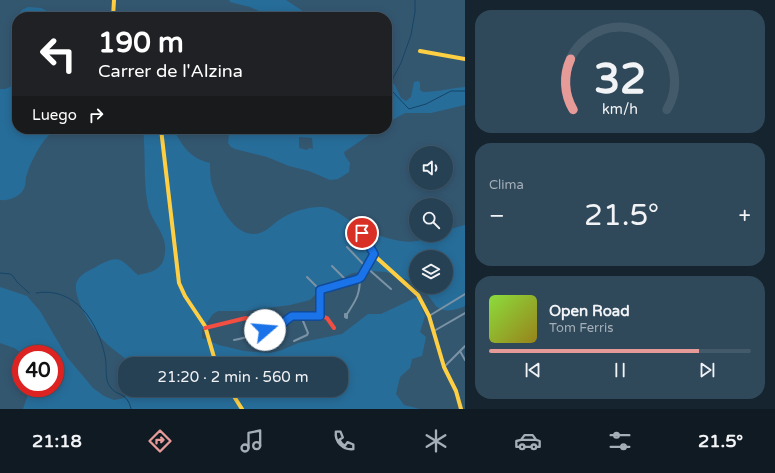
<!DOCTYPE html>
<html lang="es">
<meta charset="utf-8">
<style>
:root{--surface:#274154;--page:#2f485a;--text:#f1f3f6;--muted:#a4afb8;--line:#435a6b;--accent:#e69b98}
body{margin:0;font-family:"Varela Round",sans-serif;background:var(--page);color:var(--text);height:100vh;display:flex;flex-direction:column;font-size:15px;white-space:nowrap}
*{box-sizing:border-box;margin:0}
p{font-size:13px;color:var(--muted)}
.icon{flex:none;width:22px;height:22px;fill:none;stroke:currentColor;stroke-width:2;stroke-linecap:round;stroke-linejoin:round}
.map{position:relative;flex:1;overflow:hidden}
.details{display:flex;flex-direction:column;gap:10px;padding:10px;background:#15242e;width:310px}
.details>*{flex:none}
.top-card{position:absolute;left:12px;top:12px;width:380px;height:122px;border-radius:16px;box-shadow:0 2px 10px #0003,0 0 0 1px var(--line);background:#202124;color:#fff;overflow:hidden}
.controls{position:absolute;left:409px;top:146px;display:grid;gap:8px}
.controls a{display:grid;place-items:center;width:44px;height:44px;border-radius:50%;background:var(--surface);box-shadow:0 2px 10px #0003,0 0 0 1px var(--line);font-size:20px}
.speed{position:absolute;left:12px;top:345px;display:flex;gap:8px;font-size:20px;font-weight:700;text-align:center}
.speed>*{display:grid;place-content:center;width:52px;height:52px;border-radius:50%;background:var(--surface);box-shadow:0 2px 10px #0003,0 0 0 1px var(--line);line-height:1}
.speed .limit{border:6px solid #d22;background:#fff;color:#111}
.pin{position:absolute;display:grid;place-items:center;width:34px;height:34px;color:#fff;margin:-17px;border:2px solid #fff;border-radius:50%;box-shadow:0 1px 4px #0007}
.me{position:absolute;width:44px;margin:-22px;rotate:72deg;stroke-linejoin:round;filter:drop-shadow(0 0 3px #0008)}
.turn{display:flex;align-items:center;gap:14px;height:84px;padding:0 20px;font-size:18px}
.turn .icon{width:52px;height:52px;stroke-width:2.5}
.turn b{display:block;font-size:28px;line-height:34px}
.then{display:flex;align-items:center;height:38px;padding:0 20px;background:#0003;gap:8px;font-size:15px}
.big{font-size:30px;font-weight:600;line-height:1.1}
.details .tile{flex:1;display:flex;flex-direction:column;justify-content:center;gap:6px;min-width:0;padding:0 14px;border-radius:16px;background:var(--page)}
.details .dial{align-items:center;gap:0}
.dial svg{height:104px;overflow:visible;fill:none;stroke:var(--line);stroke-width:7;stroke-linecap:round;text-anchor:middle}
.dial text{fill:var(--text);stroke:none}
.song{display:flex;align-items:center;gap:12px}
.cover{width:48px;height:48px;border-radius:6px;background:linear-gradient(135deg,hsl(90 70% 55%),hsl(50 70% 35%))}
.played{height:4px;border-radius:2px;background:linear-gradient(90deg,var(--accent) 80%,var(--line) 80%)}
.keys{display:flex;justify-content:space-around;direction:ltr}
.heat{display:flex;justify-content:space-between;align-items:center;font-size:22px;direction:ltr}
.trip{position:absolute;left:118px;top:357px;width:230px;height:40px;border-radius:16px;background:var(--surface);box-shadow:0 2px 10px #0003,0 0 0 1px var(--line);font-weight:600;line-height:40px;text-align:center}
.tabs{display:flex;height:64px;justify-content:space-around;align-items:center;background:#101a22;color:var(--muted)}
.tabs .icon{width:28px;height:28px}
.tabs .current{color:var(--accent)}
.tabs b{font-size:18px;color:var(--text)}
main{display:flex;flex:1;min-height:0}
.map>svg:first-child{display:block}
</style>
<main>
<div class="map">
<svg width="465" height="409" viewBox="0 0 465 409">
<rect width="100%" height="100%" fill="#345770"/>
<g fill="#276d9a" fill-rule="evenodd">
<path d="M229 0H286L312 17H272L250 7 230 2Z"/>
<path d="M28 7 41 8 49 12 75 17H17L22 10Z"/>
<path d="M387 78 395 85 401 98 406 101 411 97 414 82 418 81 420 83V90L423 92C437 92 451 88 465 87V105L431 113H405L387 123Z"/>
<path d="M17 84V129H106C90 144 64 120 48 136 39 146 31 161 27 174 25 178 26 182 25 186 22 196 10 201 0 200V89H5Z"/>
<path d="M143 129H173C183 146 189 158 210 163 210 169 210 175 211 181 216 200 234 241 260 233 268 230 272 225 279 220 289 212 310 206 322 207 336 207 355 227 370 232 383 237 403 244 417 241 421 240 424 237 428 236 433 234 440 235 446 235V230L465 225V306C457 310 445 313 437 307 435 305 425 291 421 287H446V257H416V283L386 272 372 271 353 273 335 281 320 290 310 300 290 305 244 311H218L213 314 205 325 202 330V338L219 345 244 351 270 353 282 350 298 343 342 334 368 314H381L417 297 425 316 420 332 426 337 422 356 412 359 410 368 400 377 396 394 404 405 420 409H23L30 388H55V354H23L14 348 0 343V287L27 296 40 311 67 357 93 388 104 396 114 400 124 398 134 390H341V364H130C122 354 111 349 103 340 93 329 67 291 79 278 84 272 93 269 99 265 121 253 122 261 138 275 148 273 161 271 164 258 170 235 153 226 148 206 143 181 146 155 143 129Z"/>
<path d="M236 129H378L344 152 345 156 350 163 349 172 338 179 330 180 309 171 289 166 267 157 235 149 231 147 228 143 229 134ZM299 137 312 138 313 149 310 148 306 150 299 148Z"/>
</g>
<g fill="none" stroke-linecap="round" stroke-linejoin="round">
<g stroke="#154567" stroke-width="1">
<path d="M415 0V12L411 35 401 63 393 78 391 90 409 109 426 104 451 91H465"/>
<path d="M0 273 10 274 13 276 17 282 29 293"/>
<path d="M36 293C75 286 98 322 105 356 107 364 105 376 108 383 115 398 127 390 131 409"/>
</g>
<g stroke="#7b93a5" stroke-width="2">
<path d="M347 247 366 267 391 289"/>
<path d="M332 266 348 282"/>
<path d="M307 277 320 290"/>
<path d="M320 290 358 279 361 277 374 254"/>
<path d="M320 290V316"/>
<path d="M347 314V318L345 317V314H347C356 300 360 295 360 277"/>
<path d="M429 316 465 294"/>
<path d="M434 331 465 313"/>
<path d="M234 340C243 338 256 336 260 328"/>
<path d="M294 341 307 335 308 333 301 316"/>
<path d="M460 351 465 360"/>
<path d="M444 367 465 346"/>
</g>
<g stroke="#ffcf43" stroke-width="4">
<path d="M113 17 114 0"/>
<path d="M420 51 465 59"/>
<path d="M161 129 179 283 185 296 205 326 216 364"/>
<path d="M362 233 377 258 418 295 429 316 444 367 456 391 461 409"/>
<path d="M230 390 242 409"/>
</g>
<path stroke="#f24e42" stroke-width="4" d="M205 328 246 318C255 324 266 335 277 328 282 325 285 320 289 317 297 312 319 315 327 318L334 328"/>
</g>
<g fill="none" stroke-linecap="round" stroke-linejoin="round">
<defs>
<path id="route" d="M265 330C280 330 281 323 292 316H320V290L358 279 361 277 374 254 362 233"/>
</defs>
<use href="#route" stroke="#114b97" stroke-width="10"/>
<use href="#route" stroke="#1a73e8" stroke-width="7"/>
</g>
</svg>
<div class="controls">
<a><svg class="icon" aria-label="sound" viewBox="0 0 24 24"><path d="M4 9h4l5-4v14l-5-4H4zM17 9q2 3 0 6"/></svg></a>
<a><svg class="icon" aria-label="search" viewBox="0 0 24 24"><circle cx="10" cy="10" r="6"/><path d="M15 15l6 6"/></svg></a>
<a><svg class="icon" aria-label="layers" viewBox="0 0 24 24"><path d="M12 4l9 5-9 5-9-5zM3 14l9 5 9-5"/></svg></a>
</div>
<div class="speed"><div class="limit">40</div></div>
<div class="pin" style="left:362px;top:233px;background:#d93025"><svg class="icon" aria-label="arrive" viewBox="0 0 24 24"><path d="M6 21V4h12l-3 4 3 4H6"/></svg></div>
<svg class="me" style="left:265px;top:330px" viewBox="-20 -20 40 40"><circle r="19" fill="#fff"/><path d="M0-13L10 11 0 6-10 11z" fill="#1a73e8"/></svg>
<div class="trip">21:20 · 2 min · 560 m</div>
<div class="top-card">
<div class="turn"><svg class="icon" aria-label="left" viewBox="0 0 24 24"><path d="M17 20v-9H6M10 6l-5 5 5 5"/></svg><div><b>190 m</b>Carrer de l'Alzina</div></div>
<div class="then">Luego<svg class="icon" aria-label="right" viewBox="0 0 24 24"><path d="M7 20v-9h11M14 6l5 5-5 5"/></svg></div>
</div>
</div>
<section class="details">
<div class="tile dial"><svg viewBox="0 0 100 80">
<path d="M14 69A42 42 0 1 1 86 69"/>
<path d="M14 69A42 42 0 0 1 12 30" stroke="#e69b98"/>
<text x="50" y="56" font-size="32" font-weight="700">32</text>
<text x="50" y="72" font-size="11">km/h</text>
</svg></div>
<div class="tile"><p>Clima</p>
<div class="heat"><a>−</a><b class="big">21.5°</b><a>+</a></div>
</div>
<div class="tile">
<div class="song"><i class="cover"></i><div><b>Open Road</b><p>Tom Ferris</p></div></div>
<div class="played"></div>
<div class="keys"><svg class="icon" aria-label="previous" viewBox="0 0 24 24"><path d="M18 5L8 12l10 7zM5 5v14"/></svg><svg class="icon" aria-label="pause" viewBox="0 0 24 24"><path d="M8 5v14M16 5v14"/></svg><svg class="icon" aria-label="next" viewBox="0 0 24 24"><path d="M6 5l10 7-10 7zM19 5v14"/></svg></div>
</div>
</section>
</main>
<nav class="tabs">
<b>21:18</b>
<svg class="icon current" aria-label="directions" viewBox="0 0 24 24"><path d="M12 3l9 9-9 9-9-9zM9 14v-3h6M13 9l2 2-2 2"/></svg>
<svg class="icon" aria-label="music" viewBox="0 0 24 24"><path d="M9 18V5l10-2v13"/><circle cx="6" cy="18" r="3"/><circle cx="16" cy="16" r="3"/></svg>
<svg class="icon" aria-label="phone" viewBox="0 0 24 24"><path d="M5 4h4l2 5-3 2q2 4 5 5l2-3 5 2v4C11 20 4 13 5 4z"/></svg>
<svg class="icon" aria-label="climate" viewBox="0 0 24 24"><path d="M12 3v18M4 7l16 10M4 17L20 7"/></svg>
<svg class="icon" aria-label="car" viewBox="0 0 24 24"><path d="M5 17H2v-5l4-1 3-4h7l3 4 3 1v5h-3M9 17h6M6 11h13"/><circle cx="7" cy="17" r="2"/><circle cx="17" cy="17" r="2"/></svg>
<svg class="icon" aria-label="filters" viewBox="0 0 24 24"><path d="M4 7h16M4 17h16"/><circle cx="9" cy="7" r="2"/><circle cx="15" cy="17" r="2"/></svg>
<b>21.5°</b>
</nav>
